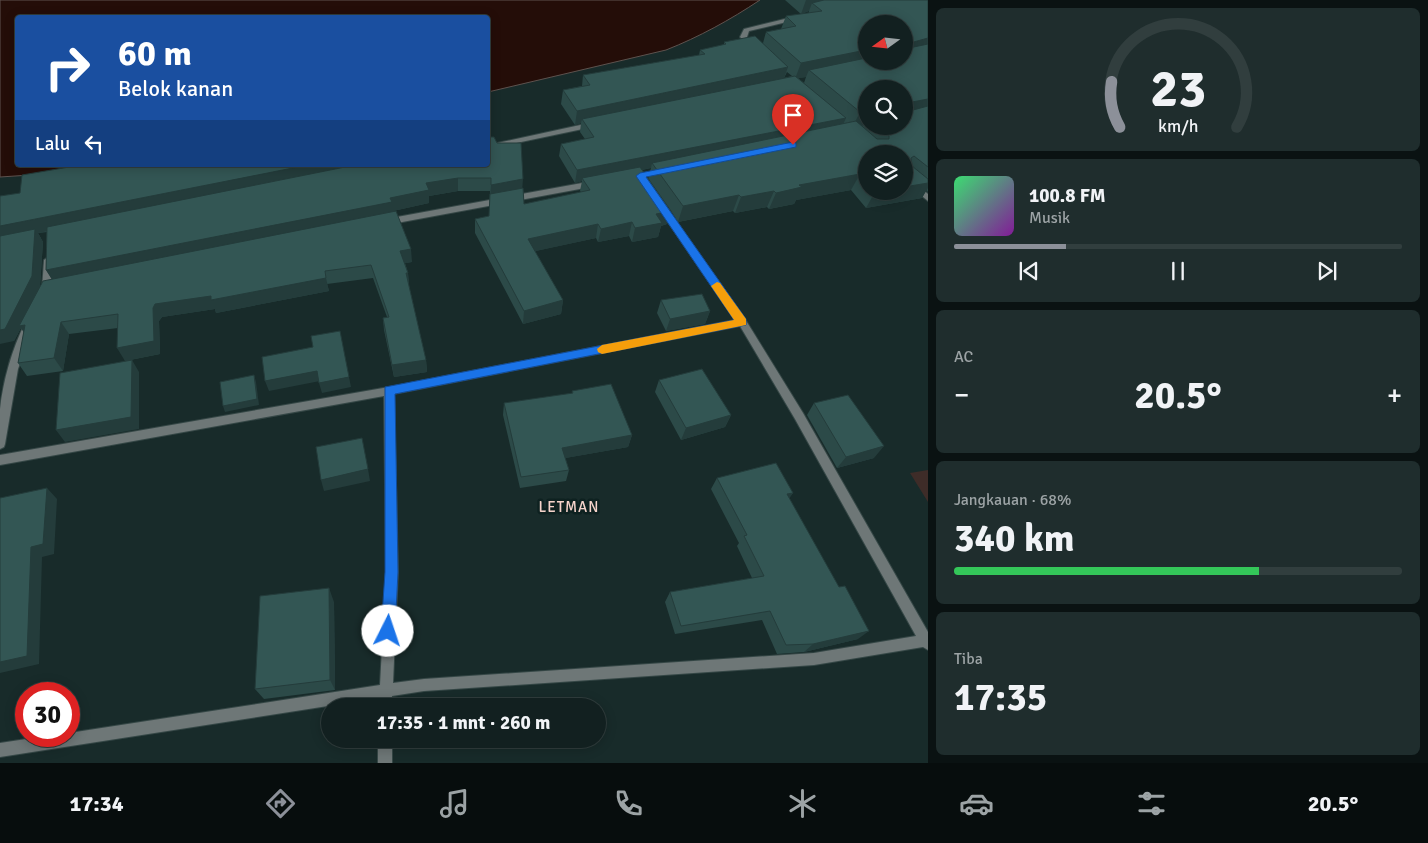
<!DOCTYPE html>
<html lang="id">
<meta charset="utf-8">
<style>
:root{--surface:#122020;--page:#1f2d2d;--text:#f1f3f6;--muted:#9ca3a5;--line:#313e3e;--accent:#8c9099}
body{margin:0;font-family:Signika,sans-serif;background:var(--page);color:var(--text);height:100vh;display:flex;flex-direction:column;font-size:19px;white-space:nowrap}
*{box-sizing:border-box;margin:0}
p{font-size:16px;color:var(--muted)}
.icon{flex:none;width:28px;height:28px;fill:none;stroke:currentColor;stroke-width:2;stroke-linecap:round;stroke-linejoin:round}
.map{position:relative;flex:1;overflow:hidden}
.drawer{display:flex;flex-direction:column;gap:8px;padding:8px;background:#0a1212;width:500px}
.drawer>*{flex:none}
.hud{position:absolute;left:15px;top:15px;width:475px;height:152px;border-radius:5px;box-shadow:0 2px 12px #0003,0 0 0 1px var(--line);background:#1a4fa0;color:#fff;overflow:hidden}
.needle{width:32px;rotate:255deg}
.fabs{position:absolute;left:858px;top:15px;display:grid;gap:10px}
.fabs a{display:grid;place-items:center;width:55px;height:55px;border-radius:50%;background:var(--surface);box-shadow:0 2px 12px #0003,0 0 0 1px var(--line);font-size:25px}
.speed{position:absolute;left:15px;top:682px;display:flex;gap:10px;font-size:25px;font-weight:700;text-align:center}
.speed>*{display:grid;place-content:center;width:65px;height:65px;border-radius:50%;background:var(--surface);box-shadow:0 2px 12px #0003,0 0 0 1px var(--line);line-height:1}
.speed .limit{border:8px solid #d22;background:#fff;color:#111}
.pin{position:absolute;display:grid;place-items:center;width:42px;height:42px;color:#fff;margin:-51px -21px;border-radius:50% 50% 50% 0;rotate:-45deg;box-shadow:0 0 5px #0007}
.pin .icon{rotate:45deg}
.me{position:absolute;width:55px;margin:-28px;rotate:4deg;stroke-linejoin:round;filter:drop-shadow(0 0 4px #0008)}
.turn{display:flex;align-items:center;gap:18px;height:105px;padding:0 20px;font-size:22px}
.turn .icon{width:65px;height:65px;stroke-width:2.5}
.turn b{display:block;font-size:35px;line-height:42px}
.then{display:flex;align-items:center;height:48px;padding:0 20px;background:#0003;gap:10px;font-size:19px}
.big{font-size:38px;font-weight:700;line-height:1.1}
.drawer .card{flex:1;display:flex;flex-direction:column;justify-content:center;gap:8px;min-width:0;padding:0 18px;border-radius:8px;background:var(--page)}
.drawer .dial{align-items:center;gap:0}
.dial svg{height:130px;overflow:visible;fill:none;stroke:var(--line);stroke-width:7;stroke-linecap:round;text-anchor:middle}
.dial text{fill:var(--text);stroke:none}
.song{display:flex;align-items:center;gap:15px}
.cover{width:60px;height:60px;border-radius:8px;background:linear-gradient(135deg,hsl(140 70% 55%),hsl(290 70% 35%))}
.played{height:5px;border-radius:2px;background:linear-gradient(90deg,var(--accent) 25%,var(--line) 25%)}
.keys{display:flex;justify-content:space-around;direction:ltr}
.heat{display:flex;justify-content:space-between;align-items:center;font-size:28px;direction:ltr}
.charge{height:8px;border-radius:4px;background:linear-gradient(90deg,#34c759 68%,var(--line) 0)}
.trip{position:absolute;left:321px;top:698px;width:285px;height:50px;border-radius:25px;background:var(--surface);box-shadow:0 2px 12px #0003,0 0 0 1px var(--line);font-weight:700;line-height:50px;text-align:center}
.tab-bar{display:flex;height:80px;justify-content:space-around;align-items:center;background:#070d0d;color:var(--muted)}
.tab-bar .icon{width:35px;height:35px}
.tab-bar .current{color:var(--accent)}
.tab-bar b{font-size:22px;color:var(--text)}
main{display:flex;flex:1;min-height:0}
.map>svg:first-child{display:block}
</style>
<main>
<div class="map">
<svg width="928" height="763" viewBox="0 0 928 763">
<rect width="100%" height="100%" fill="#182b2a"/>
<path fill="#3e2c28" d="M928 470V502L910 473Z"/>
<path fill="#240d08" stroke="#5e524e" d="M0 0H760C730 20 699 37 666 50L488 92V18H18V165H97L91 171 0 177Z"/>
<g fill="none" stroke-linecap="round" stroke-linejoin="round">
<defs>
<g id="street">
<path d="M797 16 800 18 799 19 749 31 747 37 756 46V48H752L740 37 744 29Z"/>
<path d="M594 122H597V126L488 149V145Z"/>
<path d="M904 174 928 194V201L904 181Z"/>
<path d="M593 181 596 182V186L386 225 382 222 386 219Z"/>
<path d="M662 204 665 205 745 319 803 413 928 632V650L923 647 814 665 424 691 392 696 391 706H379V698L0 757V743L46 736H69V733L380 685 386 572 384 396 0 465V455L389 387 735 320 659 209 658 207ZM740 326 795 419 916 636 814 653 424 679 393 683 398 572 394 394Z"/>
<path d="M48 257 52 260V289L47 292 42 289 44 260Z"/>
<path d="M28 322 33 326 18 369 5 444 4 447 0 449C0 436 0 422 0 409 3 381 12 349 25 323Z"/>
<rect x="378" y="739" width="14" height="24"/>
</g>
</defs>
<use href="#street" stroke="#354746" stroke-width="2"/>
<use href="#street" fill="#6e7777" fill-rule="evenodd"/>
</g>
<g fill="#2c4a48" fill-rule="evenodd">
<path d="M785 0H928V192L926 190 922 198 866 208 851 190 796 200 794 204 769 209 767 207 735 213 733 211 678 222 671 211 667 224 661 226 658 237 632 242 629 236 598 242 596 238 535 251 563 300 561 314 523 324 475 233V219L489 216 490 191H458L429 196V203L393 211 412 262 405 263 408 273 409 286 426 360 427 372 394 377 384 330 383 318 387 317 373 278 327 284 329 291 216 313 215 309 162 317 159 321 160 354 125 361 118 328 69 334 63 371 27 376 18 363 24 332 21 328 14 341 20 193 488 165 489 137 522 188 524 204 581 192 580 191 582 181 575 183 559 156 561 144 585 139 580 132 581 123 575 125 561 104 563 90 582 86 583 75 699 55 700 50 724 45V42L763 43 766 32 781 29 786 16 809 13V11L801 14ZM904 24V61H866ZM787 72 792 76 784 78ZM806 77 804 83 798 78ZM866 89H904V126H866ZM866 154 904 191H866ZM651 168 648 179 642 170ZM47 232 46 270 52 279 40 286 43 242 38 233Z"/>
<path d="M661 300 710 311 705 324 666 331 657 313Z"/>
<path d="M659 380 731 415 725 427 681 440 655 392Z"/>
<path d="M572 391 632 435 628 447 565 458 569 470 566 481 520 488 503 415 504 403 572 394Z"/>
<path d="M814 403 874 458 837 468 807 415Z"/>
<path d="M717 478 793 493 789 498 858 639 804 652 777 654 762 620 675 634 665 602 670 592 752 578 737 546 739 543 711 489Z"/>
<path d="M334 602 335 690 264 699 255 689Z"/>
</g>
<g fill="#243c3b">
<path d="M806 0H857L812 3 809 11 801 14Z"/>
<path d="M928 38V51L904 56 910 43Z"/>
<path d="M866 50V61L809 70 806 77 795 79 801 63Z"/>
<path d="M788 67 783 81 582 119 581 123 575 125 577 111Z"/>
<path d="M928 99V112L904 118 912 102Z"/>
<path d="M866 111V122L865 125 852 128 860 112Z"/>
<path d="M846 118 840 131 652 163 651 168 584 181 582 178V181L575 183 577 170Z"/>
<path d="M490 130 489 143 488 144V131Z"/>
<path d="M308 165H376L38 233 43 242 40 288 25 325 28 339 21 328 14 341 0 344V226Z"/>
<path d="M860 174 851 190 796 200 794 204 769 209 776 193 799 185Z"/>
<path d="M458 178V191L429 196V203L393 211V215L54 283 46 270 390 198 426 183Z"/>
<path d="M523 179 522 192 490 198 491 185Z"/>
<path d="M928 183V188L922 198 866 208 875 192 904 191V187Z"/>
<path d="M774 191 767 207 735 213 741 197Z"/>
<path d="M739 195 733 211 678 222 683 206Z"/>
<path d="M671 211 667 224 661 226 658 237 632 242 635 228 656 214Z"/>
<path d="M632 222 629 236 598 242 601 229Z"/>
<path d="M598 224 596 238 527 253 528 239Z"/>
<path d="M411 249 412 262 401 264 400 251Z"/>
<path d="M406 273H408L409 286H407Z"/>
<path d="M326 278 329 291 216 313 215 309 162 317 159 321 160 354 125 361 117 348 153 308 155 304Z"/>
<path d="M563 300 561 314 523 324 524 311Z"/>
<path d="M710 311 705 324 666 331 670 319Z"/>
<path d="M61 322 69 334 63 371 54 358Z"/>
<path d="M132 360 139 372V429L65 442 56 430Z"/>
<path d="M426 360 427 372 394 377 392 365Z"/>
<path d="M317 371 320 381 269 391 265 381Z"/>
<path d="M254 375 256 382 259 405 225 412 223 406Z"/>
<path d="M349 377 351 387 322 393 319 383Z"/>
<path d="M731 415 725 427 681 440 686 428Z"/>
<path d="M632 435 628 447 560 459 562 448Z"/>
<path d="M884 446 874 458 837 468 846 457Z"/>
<path d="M368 469 370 481 324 491 321 480Z"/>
<path d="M47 488 57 499 54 554 42 557 39 664 0 673V662Z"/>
<path d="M793 493 785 504 787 494Z"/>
<path d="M329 588 334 602 335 690 330 680Z"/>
<path d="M869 631 858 639 804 652 813 644Z"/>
</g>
<g fill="#335654" stroke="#243c3b">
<path d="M824 0H928V38L910 43H904V24H866V50L801 63 766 32 796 26 786 16 822 11 812 3Z"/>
<path d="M755 36 788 67 577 111 563 90 590 85 583 75 705 54 700 50 726 44 724 42Z"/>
<path d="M928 44V99L912 102 911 108 913 110 928 106V167L914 156 911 158 912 166 928 179V183L904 187V154H866V182L860 174 799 185 802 187 776 193 774 191 741 197 739 195 683 206 652 163 856 121 877 139H889V136L877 126H904V89H866V111L860 112 809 70 866 58V61H904V49Z"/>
<path d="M795 76 846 118 577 170 561 144 594 137 582 119Z"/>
<path d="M488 137H494L497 143H521L523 179 491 185V178H458L426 183 429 190 390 198 392 202 46 270 47 227 355 165H488Z"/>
<path d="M81 165H308L0 226V196L20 193 22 175Z"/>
<path d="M640 167 671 211 656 214 662 223 635 228 632 222 601 229 598 224 528 239 563 300 524 311 475 219 489 216 490 194 523 188 524 204 590 190 582 178Z"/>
<path d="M396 211 411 249 400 251 408 273H406L426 360 392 365 383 318 389 317 371 265 325 271 326 278 211 300V296L155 304 153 308 154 341 117 348 118 314 61 322 54 358 18 363 25 325 19 326 43 281Z"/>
<path d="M35 229 32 276 5 329 0 330V236Z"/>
<path d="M702 294 710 311 670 319 661 300Z"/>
<path d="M340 331 349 377 319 383 317 371 265 381 262 357 313 347 311 336Z"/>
<path d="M132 360 131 417 56 430 60 373Z"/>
<path d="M702 369 731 415 686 428 659 380Z"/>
<path d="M254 375 257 399 223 406 220 382Z"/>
<path d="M611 384 632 435 562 448 569 470 521 477 504 403 573 393 572 391Z"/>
<path d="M848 395 884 446 846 457 814 403Z"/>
<path d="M362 438 368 469 321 480 316 447Z"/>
<path d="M776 463 793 493 787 494 839 587 845 586 869 631 813 644 786 645 770 611 681 626 670 592 764 576 744 536 747 535 717 478Z"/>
<path d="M47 488 43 544 31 547 27 656 0 662V498Z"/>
<path d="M329 588 330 680 255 689 260 596Z"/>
</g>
<path fill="#1a73e8" stroke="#114b97" d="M793 142 796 143V147L646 177 746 319V325L395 394 398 572 395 631 393 636 388 638 383 636 381 631 385 572V387L734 320 636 176 640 173Z"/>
<path fill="#f59e0b" d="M717 282 720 283 746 319V325L602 354 598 352 597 349 602 345 734 320 711 286Z"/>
<g text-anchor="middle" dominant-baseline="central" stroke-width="5" stroke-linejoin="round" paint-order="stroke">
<g font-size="15" letter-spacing="1" fill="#f5d3ca" stroke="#0e2120">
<text x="569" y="507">LETMAN</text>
</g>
</g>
</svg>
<div class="fabs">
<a><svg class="needle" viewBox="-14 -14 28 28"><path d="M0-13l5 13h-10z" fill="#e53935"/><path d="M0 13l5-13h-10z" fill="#9ca3a5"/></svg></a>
<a><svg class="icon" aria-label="search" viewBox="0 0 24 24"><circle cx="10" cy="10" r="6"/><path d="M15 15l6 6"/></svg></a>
<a><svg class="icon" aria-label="layers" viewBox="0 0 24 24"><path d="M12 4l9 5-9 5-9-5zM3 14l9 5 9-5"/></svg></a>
</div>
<div class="speed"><div class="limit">30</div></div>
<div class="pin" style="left:793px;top:145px;background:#d93025"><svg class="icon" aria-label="arrive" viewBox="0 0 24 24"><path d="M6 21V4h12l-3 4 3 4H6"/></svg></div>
<svg class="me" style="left:388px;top:631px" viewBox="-20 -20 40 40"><circle r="19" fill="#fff"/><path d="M0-13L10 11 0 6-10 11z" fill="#1a73e8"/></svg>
<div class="trip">17:35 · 1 mnt · 260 m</div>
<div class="hud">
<div class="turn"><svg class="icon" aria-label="right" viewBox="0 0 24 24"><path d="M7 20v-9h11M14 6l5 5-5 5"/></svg><div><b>60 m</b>Belok kanan</div></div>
<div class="then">Lalu<svg class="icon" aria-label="left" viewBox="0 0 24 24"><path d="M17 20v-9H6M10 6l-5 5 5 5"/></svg></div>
</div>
</div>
<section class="drawer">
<div class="card dial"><svg viewBox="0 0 100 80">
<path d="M14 69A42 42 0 1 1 86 69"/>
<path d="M14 69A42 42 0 0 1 9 41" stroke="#8c9099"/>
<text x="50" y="56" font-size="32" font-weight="700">23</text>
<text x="50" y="72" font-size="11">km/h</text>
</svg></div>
<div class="card">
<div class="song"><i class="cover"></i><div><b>100.8 FM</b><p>Musik</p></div></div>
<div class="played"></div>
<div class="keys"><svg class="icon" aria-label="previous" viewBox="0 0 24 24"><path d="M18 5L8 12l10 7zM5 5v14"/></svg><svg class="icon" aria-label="pause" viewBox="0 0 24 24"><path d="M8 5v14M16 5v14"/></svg><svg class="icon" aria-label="next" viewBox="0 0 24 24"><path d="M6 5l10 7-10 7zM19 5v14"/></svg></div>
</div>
<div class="card"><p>AC</p>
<div class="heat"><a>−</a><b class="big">20.5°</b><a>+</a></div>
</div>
<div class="card"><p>Jangkauan · 68%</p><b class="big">340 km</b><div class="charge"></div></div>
<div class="card"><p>Tiba</p><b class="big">17:35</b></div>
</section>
</main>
<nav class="tab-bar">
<b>17:34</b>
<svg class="icon current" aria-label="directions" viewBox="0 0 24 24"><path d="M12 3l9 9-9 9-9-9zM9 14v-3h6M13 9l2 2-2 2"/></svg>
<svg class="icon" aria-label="music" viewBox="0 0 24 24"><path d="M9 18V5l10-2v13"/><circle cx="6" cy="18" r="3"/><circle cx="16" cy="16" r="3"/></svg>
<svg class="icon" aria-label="phone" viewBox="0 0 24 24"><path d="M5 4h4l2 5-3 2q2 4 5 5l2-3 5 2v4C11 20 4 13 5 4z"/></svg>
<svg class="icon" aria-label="climate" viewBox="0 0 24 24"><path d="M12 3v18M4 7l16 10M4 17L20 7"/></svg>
<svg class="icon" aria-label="car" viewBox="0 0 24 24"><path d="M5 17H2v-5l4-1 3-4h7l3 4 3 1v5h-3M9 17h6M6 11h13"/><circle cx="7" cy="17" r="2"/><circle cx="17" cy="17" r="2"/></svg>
<svg class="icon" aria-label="filters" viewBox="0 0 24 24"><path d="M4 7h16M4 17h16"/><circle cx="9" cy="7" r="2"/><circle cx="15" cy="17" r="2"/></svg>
<b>20.5°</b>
</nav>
